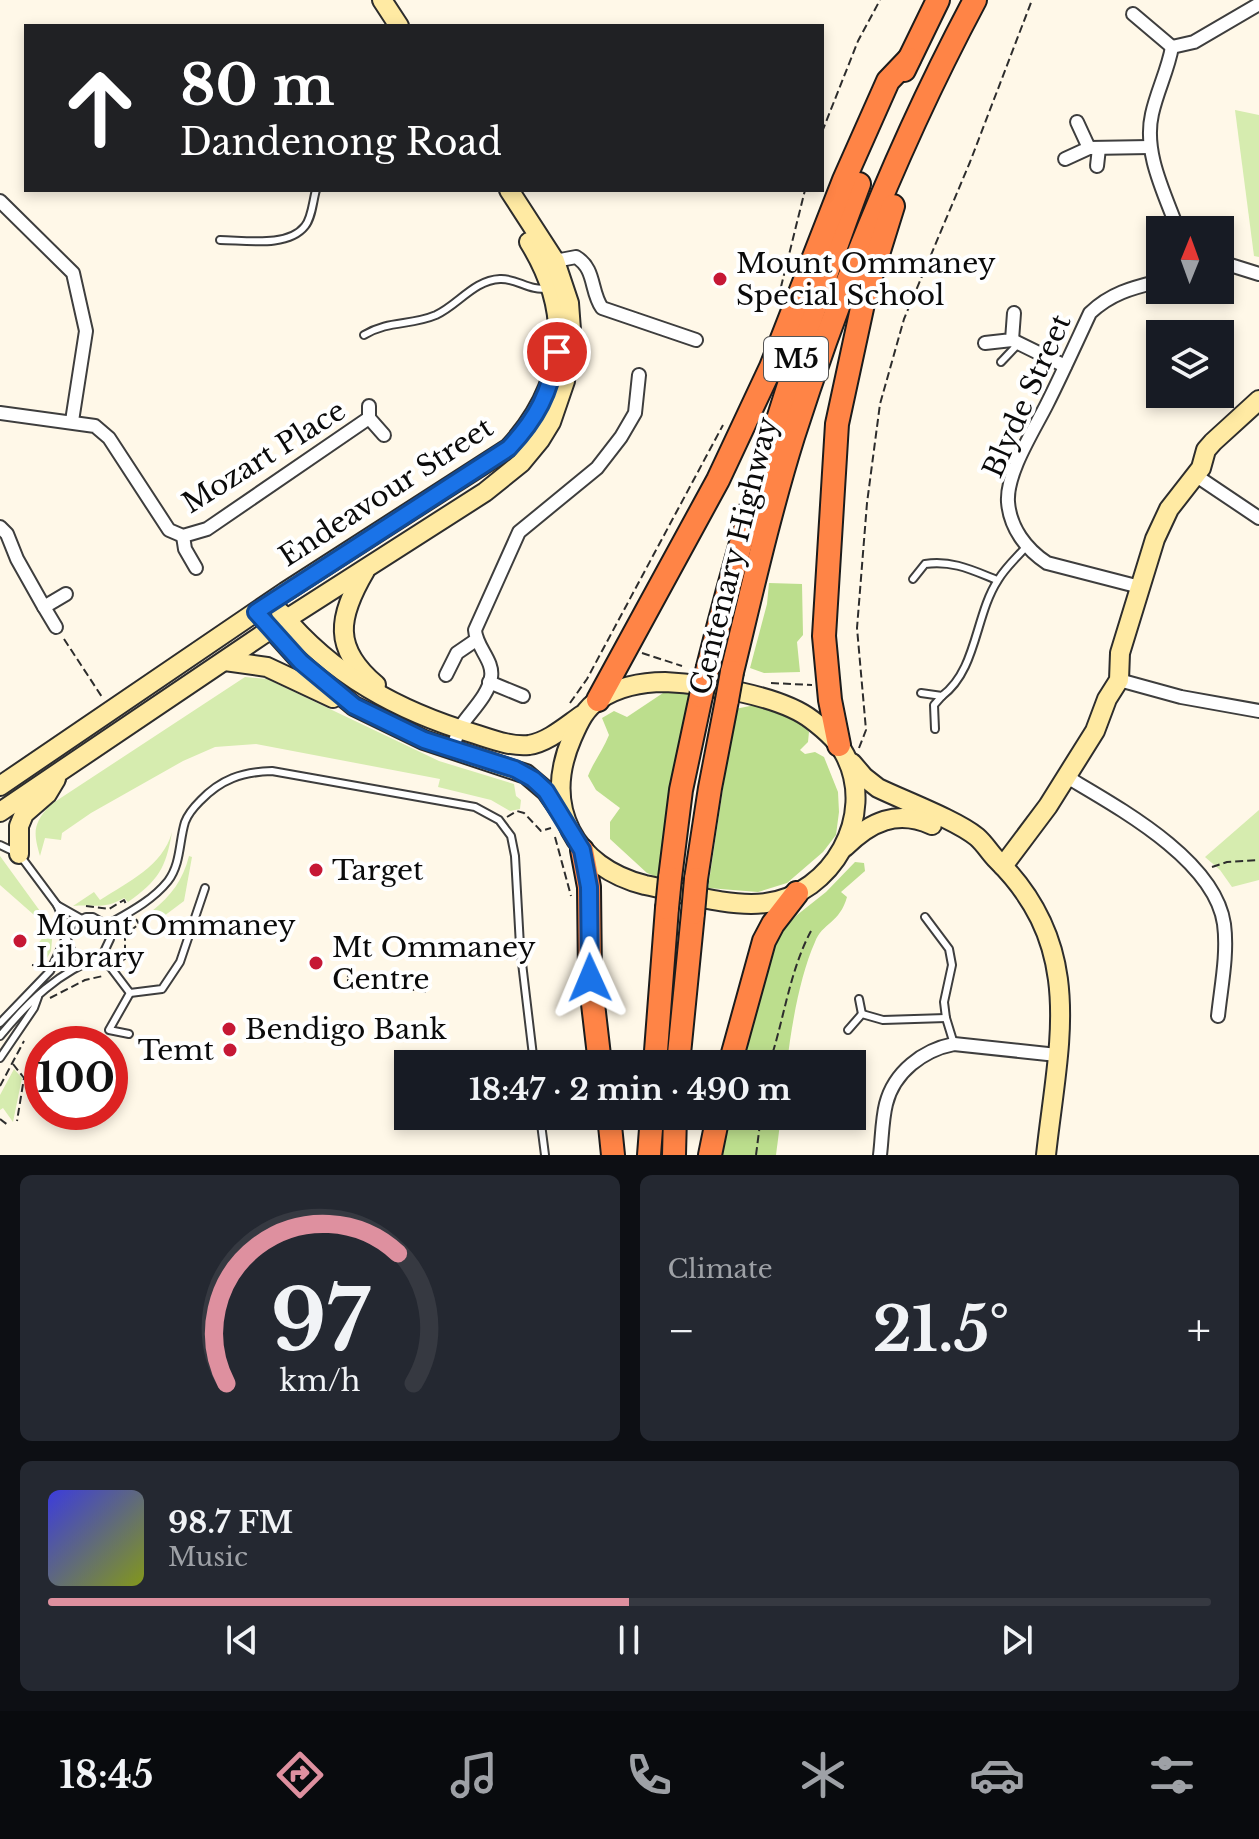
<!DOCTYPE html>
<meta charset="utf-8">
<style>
:root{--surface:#171b24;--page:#242831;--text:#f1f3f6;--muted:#9ea1a6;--line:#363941;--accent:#de909f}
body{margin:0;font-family:"Libre Baskerville",serif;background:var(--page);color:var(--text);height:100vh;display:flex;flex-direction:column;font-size:30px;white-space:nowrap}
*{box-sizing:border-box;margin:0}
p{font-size:26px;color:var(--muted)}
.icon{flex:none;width:44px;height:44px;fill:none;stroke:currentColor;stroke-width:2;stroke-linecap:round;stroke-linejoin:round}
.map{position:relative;height:1155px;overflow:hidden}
.panel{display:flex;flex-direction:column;gap:20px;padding:20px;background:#0d0f14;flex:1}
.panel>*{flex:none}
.hud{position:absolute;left:24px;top:24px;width:800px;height:168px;border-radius:0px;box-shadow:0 4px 12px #0003;background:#202124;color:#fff;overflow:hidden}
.needle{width:52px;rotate:1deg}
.fabs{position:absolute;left:1146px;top:216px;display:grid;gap:16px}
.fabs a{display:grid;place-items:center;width:88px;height:88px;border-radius:0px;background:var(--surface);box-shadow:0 4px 12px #0003;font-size:40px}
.speed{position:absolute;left:24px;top:1026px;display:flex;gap:16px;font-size:40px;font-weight:700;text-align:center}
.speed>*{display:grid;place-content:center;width:104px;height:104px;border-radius:50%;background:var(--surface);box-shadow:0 4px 12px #0003;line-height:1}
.speed .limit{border:12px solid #d22;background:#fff;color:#111}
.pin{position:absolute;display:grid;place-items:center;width:68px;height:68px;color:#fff;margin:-34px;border:4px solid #fff;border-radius:50%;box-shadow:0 2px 8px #0007}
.me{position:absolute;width:88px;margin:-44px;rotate:359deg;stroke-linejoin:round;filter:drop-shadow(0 0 6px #0008)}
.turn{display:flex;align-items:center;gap:28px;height:168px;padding:0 24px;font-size:36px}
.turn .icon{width:104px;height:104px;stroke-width:2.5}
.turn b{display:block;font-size:56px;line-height:68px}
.big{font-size:60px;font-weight:700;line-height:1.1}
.panel .tile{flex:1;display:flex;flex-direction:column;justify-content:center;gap:12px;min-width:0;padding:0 28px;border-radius:12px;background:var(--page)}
.panel .dial{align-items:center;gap:0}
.dial svg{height:208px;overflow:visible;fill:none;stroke:var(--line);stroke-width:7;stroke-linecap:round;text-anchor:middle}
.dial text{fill:var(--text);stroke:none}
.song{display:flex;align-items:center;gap:24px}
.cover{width:96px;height:96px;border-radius:12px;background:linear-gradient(135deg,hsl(240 70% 55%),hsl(70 70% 35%))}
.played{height:8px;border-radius:4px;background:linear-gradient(90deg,var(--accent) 50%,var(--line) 50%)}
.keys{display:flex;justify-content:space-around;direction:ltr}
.heat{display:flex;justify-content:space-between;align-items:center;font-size:44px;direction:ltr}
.panel .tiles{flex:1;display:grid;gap:20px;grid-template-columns:1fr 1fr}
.tile:last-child{grid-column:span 2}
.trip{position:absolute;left:394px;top:1050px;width:472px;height:80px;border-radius:0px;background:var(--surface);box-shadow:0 4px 12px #0003;font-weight:700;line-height:80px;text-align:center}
.tabs{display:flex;height:128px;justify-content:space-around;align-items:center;background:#090b0e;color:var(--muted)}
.tabs .icon{width:56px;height:56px}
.tabs .active{color:var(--accent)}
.tabs b{font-size:36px;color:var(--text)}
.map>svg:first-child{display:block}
</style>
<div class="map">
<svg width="1259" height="1155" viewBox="0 0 1259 1155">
<rect width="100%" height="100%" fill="#fff8e8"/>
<g fill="#d6ecaf">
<path d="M1235 110 1259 115V257L1254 256Z"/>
<path d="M245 677 267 679 439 761 514 784 516 796 521 800 520 809 510 811 491 800 438 787 440 779 256 744 215 747 183 761 91 813 62 833 61 840 45 838 40 856C33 832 33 824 50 805Z"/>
<path d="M1259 810V880L1232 887 1220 870 1205 857Z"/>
<path d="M172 832C166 868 158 881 128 902L124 898C103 910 96 904 73 906L94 892 100 900C128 882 163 866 172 832Z"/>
<path d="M0 856 53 929 51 951 47 958 35 947 50 929 0 885Z"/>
<path d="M189 856 192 857 184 901 160 919 152 911C171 896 183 880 189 856Z"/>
<path d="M14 1069 22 1078 13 1122 3 1108 0 1110V1095Z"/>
</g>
<g fill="#bcde8d">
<path d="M769 583 802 584 803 635 797 642 800 672 764 673 750 668 767 604Z"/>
<path d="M693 690 662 879 647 873 610 839V822L620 808 596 790 588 776C594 761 603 750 609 735L602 718 614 711 627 717 666 691Z"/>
<path d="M755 705C774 709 795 716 809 732L808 742 800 750 805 754 815 752 824 757 838 792 839 812 836 835 823 852 787 883 758 892 708 888 735 709Z"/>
<path d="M855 862 864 863 865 871 841 892 847 897C840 923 822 923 815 942 800 975 791 1028 787 1064H740L773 941 797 915 826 892Z"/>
<path d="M728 1116H781L776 1155H720Z"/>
</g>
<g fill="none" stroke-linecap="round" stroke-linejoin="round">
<defs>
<g id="lane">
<path d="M220 240C244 240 288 248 305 226 312 218 313 200 316 190"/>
<path d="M364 335C389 320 410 326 436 315 458 305 474 280 500 279 517 278 530 292 548 288"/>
<path d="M1001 362 1019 343"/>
<path d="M913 579 925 564C952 560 972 570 997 580"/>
<path d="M921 693 942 696C977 670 975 615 998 580 1005 568 1017 557 1026 547"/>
<path d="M935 729 934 705 942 696"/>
<path d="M0 845 19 854 57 905 80 918"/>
<path d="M57 905 68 930"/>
<path d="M925 917 949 949 952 965 944 1002 946 1018 954 1044"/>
<path d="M107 925C128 913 152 901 168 881 181 864 179 841 185 822 188 814 194 807 200 801 221 779 242 772 272 771L475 807 499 820 511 836 515 856 520 946 534 1064"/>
<path d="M67 939 73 955 87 961"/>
<path d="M102 956 130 993 162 989 180 962 205 888"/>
<path d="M859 999 862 1014"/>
<path d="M0 1023 50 971 73 923 86 917H93L107 925 110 939 102 956C58 972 29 1001 0 1036"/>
<path d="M848 1030 862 1014 883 1020 946 1018"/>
<path d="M129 1034 109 1030 130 993"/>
<path d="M0 1058 34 1008 38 997"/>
<path d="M540 1116 545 1155"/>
<path d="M524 1118 541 1119"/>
</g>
<g id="street">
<path d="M1133 14 1172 47"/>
<path d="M1089 148 1150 147"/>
<path d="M1065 159 1089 148 1077 122"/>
<path d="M1097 166 1099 148"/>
<path d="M0 201 73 273 86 331 72 421"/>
<path d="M1178 230C1165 194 1143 153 1152 114 1157 91 1168 70 1172 47L1194 42 1259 4"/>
<path d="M555 261 576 257C596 269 590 291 602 308L696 340"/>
<path d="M1220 266 1227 264 1259 274"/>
<path d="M1012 340 1065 366"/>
<path d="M985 343 1012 340 1014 313"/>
<path d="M369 406V418L384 435"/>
<path d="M0 413 95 426 109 438 169 530 183 536 207 529 369 418"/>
<path d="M1195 475 1259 518"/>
<path d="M0 527 7 534 17 559 44 607"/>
<path d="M183 536 185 549 196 568"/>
<path d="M1140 587 1047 563C1026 549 1010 528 1008 502 1006 473 1034 430 1047 404 1062 374 1076 343 1090 313 1111 293 1132 288 1160 281"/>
<path d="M56 627 44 607 66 594"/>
<path d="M446 675 457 653 476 640"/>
<path d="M1119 680 1181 697 1259 711"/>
<path d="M489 682 523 696"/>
<path d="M452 750C455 742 457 733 461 726 470 712 489 695 491 677 494 661 476 647 475 630L519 532 597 468 621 437 635 413 639 375"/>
<path d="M1067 777C1119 808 1215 860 1224 924 1228 954 1221 987 1218 1016"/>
<path d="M880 1155C882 1139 882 1120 886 1104 894 1072 923 1050 954 1044L1057 1055"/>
</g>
<g id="secondary">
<path d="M382 0 399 26"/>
<path d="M365 571C338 617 332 648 376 685"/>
<path d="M281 613C332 675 398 711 475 734 491 739 511 747 529 745 548 742 566 726 582 715"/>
<path d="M265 622 301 662 354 706 424 740 526 774 546 791 562 814"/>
<path d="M225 661 267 667 333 698"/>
<path d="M665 682C705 684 780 695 812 720 824 729 838 741 845 755 877 816 832 894 766 903 730 908 681 892 645 885 574 867 542 807 572 738 579 722 585 708 600 699 620 686 643 682 665 682Z"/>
<path d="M852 763 864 777 878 788C905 801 956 820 977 837 985 844 990 853 997 860 1087 949 1058 1044 1046 1155"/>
<path d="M0 786 285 592 509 448C566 385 575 316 529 242"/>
<path d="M0 812 271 629 485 492 521 463 540 440 551 422 565 381 571 330 569 303 555 261 509 190"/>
<path d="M845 847C870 822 897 809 932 825"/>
<path d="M19 854V826L24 814 47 794 56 779"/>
<path d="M1003 866 1048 806 1095 731 1107 699 1119 680 1120 653 1155 539 1169 509 1201 468 1206 450 1213 442 1259 400"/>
</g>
<g id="highway">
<path d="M904 70 938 0"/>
<path d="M708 667C749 503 800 342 859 184"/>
<path d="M732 672C751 594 769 514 793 437 841 287 901 139 975 0"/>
<path d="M598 700 718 480 771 367 844 180 888 81 909 59"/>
<path d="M839 745 830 700 824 636 837 424 864 299 893 206"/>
<path d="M582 850 589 887 590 978 600 1064"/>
<path d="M670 878 681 790 701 696"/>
<path d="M696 879 710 788 727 700"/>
<path d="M655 1064 667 908"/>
<path d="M678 1064 693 913"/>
<path d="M730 1064 764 941 773 924 797 893"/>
<path d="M609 1116 613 1155"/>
<path d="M649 1155 652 1116"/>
<path d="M674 1155 675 1116"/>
<path d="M710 1155 718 1116"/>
</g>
</defs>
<use href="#lane" stroke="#3e3e3e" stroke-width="10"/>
<use href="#street" stroke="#3e3e3e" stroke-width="16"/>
<use href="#secondary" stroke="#2d2d2d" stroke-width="22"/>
<use href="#highway" stroke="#1c1c1c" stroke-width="26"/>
<g stroke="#2d2d2d" stroke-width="2" stroke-dasharray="8 4" stroke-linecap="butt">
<path d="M822 132 858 41 880 0"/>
<path d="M778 299 805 190"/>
<path d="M64 639 102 697"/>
<path d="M642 653 682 666"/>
<path d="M771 683 812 685"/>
<path d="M570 703 587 679 723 425"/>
<path d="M859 748 866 730 857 628 867 503 880 404 904 319 970 162 1032 0"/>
<path d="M507 817 517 811 524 813 541 831 551 828"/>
<path d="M555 837 571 896"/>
<path d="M1212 867 1227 862 1259 860"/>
<path d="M86 906 109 909 124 900 126 904"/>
<path d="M120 962 125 959V935L139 924 136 919"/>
<path d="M32 965 40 966"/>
<path d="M347 976 411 989 413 982"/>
<path d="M347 980 428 992"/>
<path d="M50 998 85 980 103 976"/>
<path d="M13 1064 24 1078 17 1121"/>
<path d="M769 1064C784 1021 789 972 811 931"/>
<path d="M0 1086 24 1041"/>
<path d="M0 1119 9 1126"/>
<path d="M756 1155 761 1116"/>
</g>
<use href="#lane" stroke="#fff" stroke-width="6"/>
<use href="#street" stroke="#fff" stroke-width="12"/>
<use href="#secondary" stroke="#ffeaa3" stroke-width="18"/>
<use href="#highway" stroke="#ff8446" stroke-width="22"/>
<defs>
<g id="highway-bridge">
<path d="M701 696 708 667"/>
<path d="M727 700 732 672"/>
<path d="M667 908 670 878"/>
<path d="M693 913 696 879"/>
</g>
</defs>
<use href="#highway-bridge" stroke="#1c1c1c" stroke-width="26" stroke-linecap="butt"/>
<use href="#highway-bridge" stroke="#ff8446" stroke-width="22"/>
</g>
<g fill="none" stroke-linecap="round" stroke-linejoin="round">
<defs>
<path id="route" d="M557 352C550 393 537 418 509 448L256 612 301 662 354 706 424 740 515 769 533 779 546 791 582 850 589 887 590 978"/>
</defs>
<use href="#route" stroke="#114b97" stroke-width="20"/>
<use href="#route" stroke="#1a73e8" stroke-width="14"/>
</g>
<g fill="#c61835" stroke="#fff" stroke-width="3">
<circle cx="720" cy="279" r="8"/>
<circle cx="316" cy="870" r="8"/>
<circle cx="20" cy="941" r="8"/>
<circle cx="316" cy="963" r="8"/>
<circle cx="229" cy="1029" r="8"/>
<circle cx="230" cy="1050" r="8"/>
</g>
<g text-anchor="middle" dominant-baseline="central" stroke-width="8" stroke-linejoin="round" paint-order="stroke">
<rect fill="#fff" stroke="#545454" stroke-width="2" x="764" y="337" width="64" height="44" rx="6"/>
<g font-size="26" font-weight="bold" fill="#0b0b0b">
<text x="796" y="359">M5</text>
</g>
<g font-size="28" fill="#0b0b0b" stroke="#fff" text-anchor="start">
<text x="736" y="263">Mount Ommaney<tspan x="736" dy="32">Special School</tspan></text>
<text x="332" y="870">Target</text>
<text x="36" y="925">Mount Ommaney<tspan x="36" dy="32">Library</tspan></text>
<text x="332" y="947">Mt Ommaney<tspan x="332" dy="32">Centre</tspan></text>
<text x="245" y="1029">Bendigo Bank</text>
<text x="214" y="1050" text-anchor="end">Temt</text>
</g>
<g font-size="28" fill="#0b0b0b" stroke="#fff">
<text transform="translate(1027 396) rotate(-66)">Blyde Street</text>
<text transform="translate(264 457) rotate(-32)">Mozart Place</text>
<text transform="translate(386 492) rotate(-33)">Endeavour Street</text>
<text transform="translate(734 556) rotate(-76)">Centenary Highway</text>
</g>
</g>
</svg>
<div class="fabs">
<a><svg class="needle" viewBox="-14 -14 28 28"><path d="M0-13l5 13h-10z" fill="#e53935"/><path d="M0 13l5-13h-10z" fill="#9ea1a6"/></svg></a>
<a><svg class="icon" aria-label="layers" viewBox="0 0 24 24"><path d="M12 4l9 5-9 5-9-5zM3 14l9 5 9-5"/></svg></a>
</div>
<div class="speed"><div class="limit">100</div></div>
<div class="pin" style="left:557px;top:352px;background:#d93025"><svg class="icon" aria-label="arrive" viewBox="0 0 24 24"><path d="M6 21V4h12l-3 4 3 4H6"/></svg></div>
<svg class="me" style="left:590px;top:978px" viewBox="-20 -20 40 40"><path d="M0-17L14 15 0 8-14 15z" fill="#1a73e8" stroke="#fff" stroke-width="4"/></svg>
<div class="trip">18:47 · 2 min · 490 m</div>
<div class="hud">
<div class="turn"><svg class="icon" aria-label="ahead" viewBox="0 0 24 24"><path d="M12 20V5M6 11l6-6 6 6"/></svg><div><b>80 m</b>Dandenong Road</div></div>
</div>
</div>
<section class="panel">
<div class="tiles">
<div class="tile dial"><svg viewBox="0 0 100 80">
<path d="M14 69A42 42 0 1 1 86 69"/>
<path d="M14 69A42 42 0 0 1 80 19" stroke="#de909f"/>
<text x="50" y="56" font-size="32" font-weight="700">97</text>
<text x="50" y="72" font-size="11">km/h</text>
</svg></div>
<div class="tile"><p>Climate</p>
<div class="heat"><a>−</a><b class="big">21.5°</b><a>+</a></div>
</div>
<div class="tile">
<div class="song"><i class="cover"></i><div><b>98.7 FM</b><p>Music</p></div></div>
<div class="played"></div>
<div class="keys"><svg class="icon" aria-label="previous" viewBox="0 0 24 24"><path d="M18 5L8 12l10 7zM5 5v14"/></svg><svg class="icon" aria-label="pause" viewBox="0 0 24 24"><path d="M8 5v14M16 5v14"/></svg><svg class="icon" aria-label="next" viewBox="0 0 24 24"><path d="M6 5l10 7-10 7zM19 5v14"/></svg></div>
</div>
</div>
</section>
<nav class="tabs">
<b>18:45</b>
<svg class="icon active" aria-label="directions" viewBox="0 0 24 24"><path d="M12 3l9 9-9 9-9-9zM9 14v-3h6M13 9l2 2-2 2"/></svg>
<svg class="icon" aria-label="music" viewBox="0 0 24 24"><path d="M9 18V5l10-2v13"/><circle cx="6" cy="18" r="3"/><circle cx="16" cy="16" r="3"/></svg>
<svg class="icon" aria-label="phone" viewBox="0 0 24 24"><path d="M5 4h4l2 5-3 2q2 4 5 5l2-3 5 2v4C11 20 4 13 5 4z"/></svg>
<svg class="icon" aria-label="climate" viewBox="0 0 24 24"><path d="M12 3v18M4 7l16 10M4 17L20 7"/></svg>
<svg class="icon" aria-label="car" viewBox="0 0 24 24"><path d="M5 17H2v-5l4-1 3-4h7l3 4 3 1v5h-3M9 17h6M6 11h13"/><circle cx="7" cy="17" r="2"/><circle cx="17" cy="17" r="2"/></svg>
<svg class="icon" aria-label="filters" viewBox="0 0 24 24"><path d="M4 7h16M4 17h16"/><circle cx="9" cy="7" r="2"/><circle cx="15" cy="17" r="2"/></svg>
</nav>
